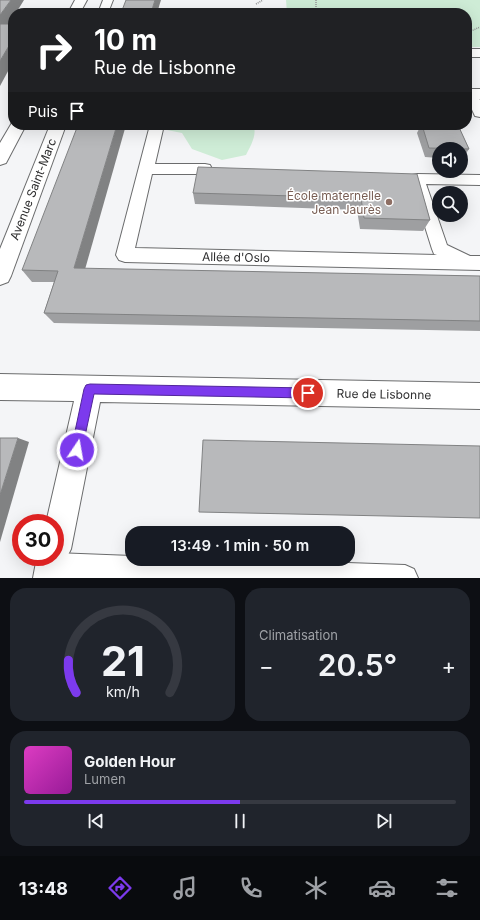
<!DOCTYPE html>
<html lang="fr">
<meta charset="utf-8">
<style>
:root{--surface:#171b24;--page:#20242c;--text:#f1f3f6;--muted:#9ea1a6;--line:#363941;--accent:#7c3aed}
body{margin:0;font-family:Inter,sans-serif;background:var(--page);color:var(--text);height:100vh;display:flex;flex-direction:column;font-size:15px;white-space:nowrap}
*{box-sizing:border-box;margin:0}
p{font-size:13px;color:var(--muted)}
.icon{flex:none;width:22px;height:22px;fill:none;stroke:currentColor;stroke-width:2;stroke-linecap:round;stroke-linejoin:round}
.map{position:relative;height:578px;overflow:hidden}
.drawer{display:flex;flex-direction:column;gap:10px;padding:10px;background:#0d0f14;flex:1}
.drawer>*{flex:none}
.top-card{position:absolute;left:8px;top:8px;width:464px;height:122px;border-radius:16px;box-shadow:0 4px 16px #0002;background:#202124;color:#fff;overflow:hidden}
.tools{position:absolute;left:432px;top:142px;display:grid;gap:8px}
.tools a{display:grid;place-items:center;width:36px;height:36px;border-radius:50%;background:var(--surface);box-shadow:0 4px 16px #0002;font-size:20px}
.speed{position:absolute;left:12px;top:514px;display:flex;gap:8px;font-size:20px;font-weight:700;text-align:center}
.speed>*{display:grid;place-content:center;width:52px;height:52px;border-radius:50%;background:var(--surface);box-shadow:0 4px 16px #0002;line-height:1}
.speed .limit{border:6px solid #d22;background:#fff;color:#111}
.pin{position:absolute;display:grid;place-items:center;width:34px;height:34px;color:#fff;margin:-17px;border:2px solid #fff;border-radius:50%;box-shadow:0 1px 4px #0007}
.me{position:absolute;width:44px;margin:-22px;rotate:12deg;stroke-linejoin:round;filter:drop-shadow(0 0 3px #0008)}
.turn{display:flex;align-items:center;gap:14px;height:84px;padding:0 20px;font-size:18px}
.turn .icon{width:52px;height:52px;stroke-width:2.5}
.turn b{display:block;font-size:28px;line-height:34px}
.then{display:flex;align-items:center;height:38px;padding:0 20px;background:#0003;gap:8px;font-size:15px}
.big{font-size:30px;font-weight:600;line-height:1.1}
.drawer .card{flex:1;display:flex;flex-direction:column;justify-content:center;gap:6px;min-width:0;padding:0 14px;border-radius:16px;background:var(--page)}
.drawer .dial{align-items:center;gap:0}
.dial svg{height:104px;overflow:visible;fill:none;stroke:var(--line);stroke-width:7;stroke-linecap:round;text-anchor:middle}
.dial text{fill:var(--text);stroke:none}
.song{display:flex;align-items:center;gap:12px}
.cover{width:48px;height:48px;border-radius:6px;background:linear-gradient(135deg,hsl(310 70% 55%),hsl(300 70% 35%))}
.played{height:4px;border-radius:2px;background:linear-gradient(90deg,var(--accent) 50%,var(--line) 50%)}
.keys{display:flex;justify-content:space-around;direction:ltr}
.heat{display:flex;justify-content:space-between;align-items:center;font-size:22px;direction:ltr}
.drawer .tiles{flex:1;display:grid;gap:10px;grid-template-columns:1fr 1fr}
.card:last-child{grid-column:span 2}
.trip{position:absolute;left:125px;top:526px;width:230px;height:40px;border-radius:16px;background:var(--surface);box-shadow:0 4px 16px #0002;font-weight:600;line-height:40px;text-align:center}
.dock{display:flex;height:64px;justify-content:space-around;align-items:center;background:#090b0e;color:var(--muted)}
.dock .icon{width:28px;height:28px}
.dock .active{color:var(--accent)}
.dock b{font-size:18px;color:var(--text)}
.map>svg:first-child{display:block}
</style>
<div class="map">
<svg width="480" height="578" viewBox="0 0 480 578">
<rect width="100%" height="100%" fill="#f4f5f7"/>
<g fill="#ceecd6">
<path d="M286 0H480V47H467V13H287Z"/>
<path d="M170 125H253C258 134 250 147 246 155L222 160 192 149 182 133 167 130Z"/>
</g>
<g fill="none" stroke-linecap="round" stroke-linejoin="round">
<defs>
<g id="service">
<path d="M103 0H113L108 13H98Z"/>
<path d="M471 90 475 91 480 100V117L475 116 467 99V91Z"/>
<path d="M150 125H164L155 164H205L210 165 212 169 210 173 205 174H152L135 248 437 255 434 254 432 249 410 179 412 175 417 174 480 175V185L426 184 447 245 470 256H480V270L125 262 119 260 116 255Z"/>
<path d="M55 553 132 556V559H232L405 565 414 569 418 578H49L42 575 38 566 42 557H55Z"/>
</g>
<g id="minor">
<rect x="467" y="49" width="13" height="8"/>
<rect x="467" y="89" width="13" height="10"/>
<path d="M50 125H66L11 276 8 282 0 285V249Z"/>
<path d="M0 374 480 383V409L100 402 71 549 68 555 65 578H33L37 557H55V523H46L74 401 0 400Z"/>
</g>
<g id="tertiary">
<path d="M75 0H87L80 13H68Z"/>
<path d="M13 121V125H26L6 163 0 165V143Z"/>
</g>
</defs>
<use href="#service" stroke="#6b6c6d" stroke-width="2"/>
<use href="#minor" stroke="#6b6c6d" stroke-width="2"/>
<use href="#tertiary" stroke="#6b6c6d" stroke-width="2"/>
<g stroke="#969798" stroke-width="1.5" stroke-dasharray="1 1" stroke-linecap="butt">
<path d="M316 0V13"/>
<path d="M256 4 263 0"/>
<path d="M469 32 480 27"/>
</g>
<use href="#service" fill="#fff" fill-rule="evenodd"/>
<use href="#minor" fill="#fff" fill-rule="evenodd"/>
<use href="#tertiary" fill="#fff" fill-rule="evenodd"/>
</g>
<g fill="#9e9fa1">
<path d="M421 125H458L469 149 463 158H461V149H439V158L425 157 417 133Z"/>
<path d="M417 174 430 220 423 231 360 229 357 210 195 204 193 193Z"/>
<path d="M85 269 480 276V331L54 323 44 313 54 282H32L22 270Z"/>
</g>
<g fill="#818283">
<path d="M11 0H24L16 13H13V17L0 36V15Z"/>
<path d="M155 0H161L157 13H151Z"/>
<path d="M13 39V62L0 86V61Z"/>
<path d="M117 125H126L82 280 74 268Z"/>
<path d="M18 438 29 442 0 542V495Z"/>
</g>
<g fill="#b8b9bb" stroke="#818283">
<path d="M0 0H11L0 15Z"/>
<path d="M126 0H155L151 13H121Z"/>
<path d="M0 24H13V39L0 61Z"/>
<path d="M78 125H117L74 268 480 276V321L44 313 58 271 22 270Z"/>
<path d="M422 125H458L469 149 429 148Z"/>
<path d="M198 167 417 174 430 220 364 218 361 198 193 193Z"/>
<path d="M0 438H18L0 495Z"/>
<path d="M203 440 480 446V518L199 512Z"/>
</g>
<path fill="#7c3aed" stroke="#51269a" d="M90 384 308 388 312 389 314 393 312 397 308 398 94 394 82 450 81 454 77 456 73 454 71 450 84 389 86 385Z"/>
<circle fill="#8d6e63" stroke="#fff" stroke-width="1.5" cx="389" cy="202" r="4"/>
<g text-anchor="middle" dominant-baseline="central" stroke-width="3" stroke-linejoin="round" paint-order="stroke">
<g font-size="12" fill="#2e2e2f" stroke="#fff">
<text transform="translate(33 189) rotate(-69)">Avenue Saint-Marc</text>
<text transform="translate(236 257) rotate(1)">Allée d'Oslo</text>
<text transform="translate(384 394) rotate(1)">Rue de Lisbonne</text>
</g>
<g font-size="12" fill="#785e54" stroke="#fff" text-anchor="end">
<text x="381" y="195">École maternelle<tspan x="381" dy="14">Jean Jaurès</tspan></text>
</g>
</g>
</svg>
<div class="tools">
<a><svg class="icon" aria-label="sound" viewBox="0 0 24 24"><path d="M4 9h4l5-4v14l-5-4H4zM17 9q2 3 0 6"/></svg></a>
<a><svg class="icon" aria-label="search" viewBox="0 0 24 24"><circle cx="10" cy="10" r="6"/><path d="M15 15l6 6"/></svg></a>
</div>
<div class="speed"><div class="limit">30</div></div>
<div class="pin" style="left:308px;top:393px;background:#d93025"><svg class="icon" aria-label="arrive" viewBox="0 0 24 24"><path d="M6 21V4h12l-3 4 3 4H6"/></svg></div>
<svg class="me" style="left:77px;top:450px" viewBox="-20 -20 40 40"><circle r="17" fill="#7c3aed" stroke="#fff" stroke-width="3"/><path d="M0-11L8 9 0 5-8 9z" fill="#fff"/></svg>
<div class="trip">13:49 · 1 min · 50 m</div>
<div class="top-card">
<div class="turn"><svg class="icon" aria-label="right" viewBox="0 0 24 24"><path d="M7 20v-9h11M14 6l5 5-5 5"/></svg><div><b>10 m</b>Rue de Lisbonne</div></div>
<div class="then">Puis<svg class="icon" aria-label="arrive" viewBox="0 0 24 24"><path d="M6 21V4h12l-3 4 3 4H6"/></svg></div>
</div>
</div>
<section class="drawer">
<div class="tiles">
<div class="card dial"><svg viewBox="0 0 100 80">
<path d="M14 69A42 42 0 1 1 86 69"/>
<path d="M14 69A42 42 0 0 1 8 44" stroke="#7c3aed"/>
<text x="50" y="56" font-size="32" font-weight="700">21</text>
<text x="50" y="72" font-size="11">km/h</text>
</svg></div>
<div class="card"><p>Climatisation</p>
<div class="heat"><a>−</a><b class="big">20.5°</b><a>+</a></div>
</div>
<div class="card">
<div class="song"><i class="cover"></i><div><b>Golden Hour</b><p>Lumen</p></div></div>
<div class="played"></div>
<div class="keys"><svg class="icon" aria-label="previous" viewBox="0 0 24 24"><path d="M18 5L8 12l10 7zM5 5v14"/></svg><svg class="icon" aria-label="pause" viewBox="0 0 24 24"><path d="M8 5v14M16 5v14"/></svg><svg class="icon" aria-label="next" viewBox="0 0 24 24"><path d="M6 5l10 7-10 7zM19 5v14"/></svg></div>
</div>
</div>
</section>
<nav class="dock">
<b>13:48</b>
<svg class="icon active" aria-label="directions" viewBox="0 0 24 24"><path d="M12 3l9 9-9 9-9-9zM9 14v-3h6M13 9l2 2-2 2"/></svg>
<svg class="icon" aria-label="music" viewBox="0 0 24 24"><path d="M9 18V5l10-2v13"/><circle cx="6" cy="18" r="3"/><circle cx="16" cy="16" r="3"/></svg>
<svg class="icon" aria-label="phone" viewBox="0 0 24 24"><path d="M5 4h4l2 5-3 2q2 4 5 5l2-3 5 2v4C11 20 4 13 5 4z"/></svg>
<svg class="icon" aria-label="climate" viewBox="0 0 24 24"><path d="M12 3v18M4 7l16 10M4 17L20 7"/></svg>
<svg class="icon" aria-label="car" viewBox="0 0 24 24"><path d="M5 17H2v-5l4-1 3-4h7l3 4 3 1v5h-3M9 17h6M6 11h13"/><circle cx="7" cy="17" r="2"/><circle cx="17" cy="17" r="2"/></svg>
<svg class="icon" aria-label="filters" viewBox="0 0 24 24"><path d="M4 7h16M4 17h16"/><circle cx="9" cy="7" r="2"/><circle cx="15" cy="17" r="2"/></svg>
</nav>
